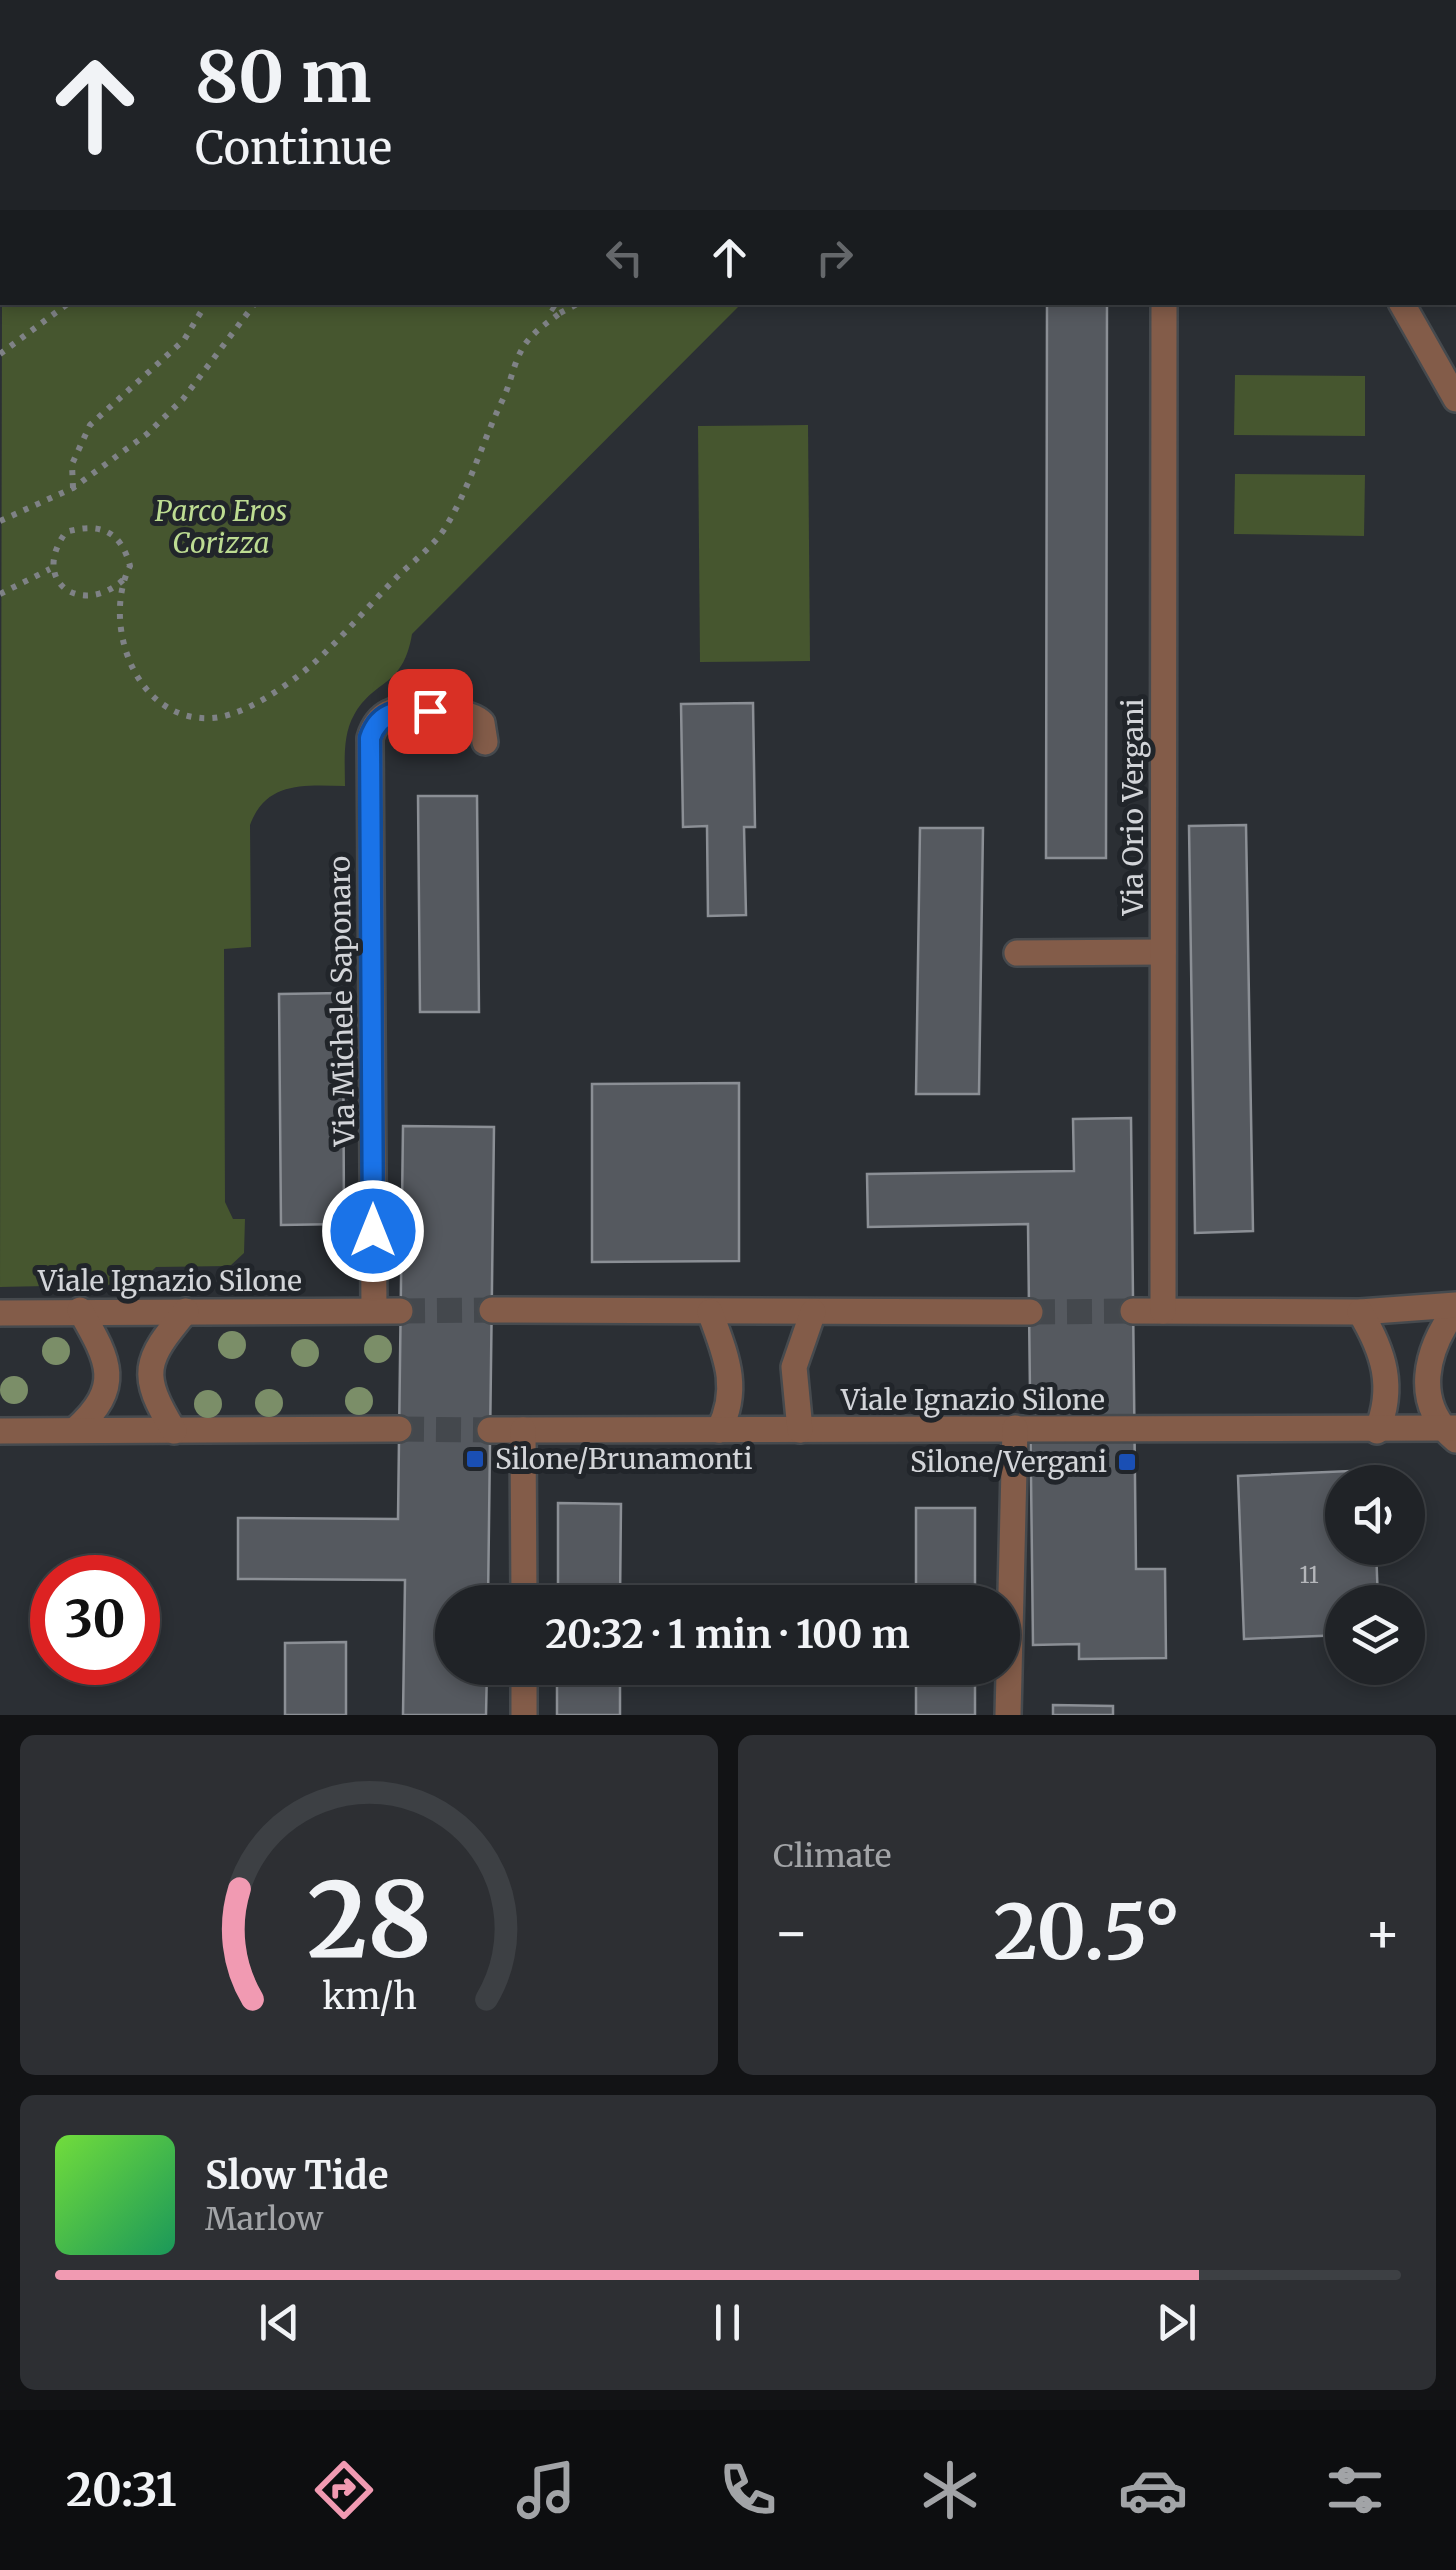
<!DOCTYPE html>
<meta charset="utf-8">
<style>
:root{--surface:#202327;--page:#2d2f33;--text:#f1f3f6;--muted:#a2a4a7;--line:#3d4044;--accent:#f19ab2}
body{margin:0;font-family:Merriweather,serif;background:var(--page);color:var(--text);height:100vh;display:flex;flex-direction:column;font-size:38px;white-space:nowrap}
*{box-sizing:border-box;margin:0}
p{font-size:32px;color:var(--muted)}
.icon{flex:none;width:55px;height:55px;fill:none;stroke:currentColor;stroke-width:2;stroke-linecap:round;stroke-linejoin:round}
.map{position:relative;height:1715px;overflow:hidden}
.drawer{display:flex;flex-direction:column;gap:20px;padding:20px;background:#121315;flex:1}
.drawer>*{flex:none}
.top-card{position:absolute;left:0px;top:0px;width:1458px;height:305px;box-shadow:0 5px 15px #0003,0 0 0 2px var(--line);background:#202327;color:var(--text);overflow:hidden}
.buttons{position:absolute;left:1325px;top:1465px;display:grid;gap:20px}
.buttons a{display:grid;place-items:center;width:100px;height:100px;border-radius:50%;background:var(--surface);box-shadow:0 5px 15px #0003,0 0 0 2px var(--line);font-size:50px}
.speed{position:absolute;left:30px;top:1555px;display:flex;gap:20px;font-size:50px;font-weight:700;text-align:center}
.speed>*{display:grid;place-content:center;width:130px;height:130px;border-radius:50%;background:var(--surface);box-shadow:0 5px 15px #0003,0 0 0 2px var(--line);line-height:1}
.speed .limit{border:15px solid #d22;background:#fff;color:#111}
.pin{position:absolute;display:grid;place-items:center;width:85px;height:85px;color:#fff;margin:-42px;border-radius:20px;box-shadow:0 5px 15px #0006}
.me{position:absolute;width:110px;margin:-55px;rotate:0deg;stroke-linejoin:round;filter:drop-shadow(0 0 8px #0008)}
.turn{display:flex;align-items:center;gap:35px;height:210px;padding:0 30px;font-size:45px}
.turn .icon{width:130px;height:130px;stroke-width:2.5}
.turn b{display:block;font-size:70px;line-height:85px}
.lanes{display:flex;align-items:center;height:95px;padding:0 30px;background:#0003;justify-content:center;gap:50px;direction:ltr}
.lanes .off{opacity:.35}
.big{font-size:75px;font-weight:700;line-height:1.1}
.drawer .tile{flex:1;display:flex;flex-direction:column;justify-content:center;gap:15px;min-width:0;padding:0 35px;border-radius:15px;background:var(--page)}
.drawer .dial{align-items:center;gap:0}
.dial svg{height:260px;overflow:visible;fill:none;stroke:var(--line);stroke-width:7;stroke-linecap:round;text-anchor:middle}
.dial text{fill:var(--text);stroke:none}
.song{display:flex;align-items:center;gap:30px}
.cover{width:120px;height:120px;border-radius:15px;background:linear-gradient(135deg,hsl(100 70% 55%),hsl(150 70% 35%))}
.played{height:10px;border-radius:5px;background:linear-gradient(90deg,var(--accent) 85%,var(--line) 85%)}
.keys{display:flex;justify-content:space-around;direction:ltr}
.heat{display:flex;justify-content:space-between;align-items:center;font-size:55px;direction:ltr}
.drawer .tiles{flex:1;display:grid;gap:20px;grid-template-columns:1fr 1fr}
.tile:last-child{grid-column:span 2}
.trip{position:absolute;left:435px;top:1585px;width:585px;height:100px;border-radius:50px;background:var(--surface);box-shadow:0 5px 15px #0003,0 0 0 2px var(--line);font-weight:700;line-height:100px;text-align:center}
.menu{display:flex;height:160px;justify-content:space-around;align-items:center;background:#0d0e10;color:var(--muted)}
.menu .icon{width:70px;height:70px}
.menu .on{color:var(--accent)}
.menu b{font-size:45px;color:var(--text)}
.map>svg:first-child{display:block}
</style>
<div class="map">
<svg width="1456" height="1715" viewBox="0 0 1456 1715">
<rect width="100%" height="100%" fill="#2b2f34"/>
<g fill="#46562f">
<path d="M321 0H1043L318 2Z"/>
<path d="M2 299 742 303 412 634C403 688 375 678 354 715 342 736 345 763 345 786 304 785 266 781 250 825L251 947 224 949 225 1202 233 1219H245L244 1253 230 1266 156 1267 138 1284 0 1287Z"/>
<path d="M1235 375 1365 376V436L1234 435Z"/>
<path d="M808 425 810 661 700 662 698 426Z"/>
<path d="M1235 474 1365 475 1364 536 1234 534Z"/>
</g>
<g fill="#55595f" stroke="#8b8f95" stroke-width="2.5">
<path d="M64 0H202L204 2H66Z"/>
<path d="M0 131 2 134 0 284Z"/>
<path d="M1047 302H1107L1106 858H1046Z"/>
<path d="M753 703 755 827H744L746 915 708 916 707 826 683 827 681 704Z"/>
<path d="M418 796H477L479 1012H420Z"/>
<path d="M1246 825 1253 1231 1195 1233 1189 826Z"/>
<path d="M920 828H983L979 1094H916Z"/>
<path d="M343 993 344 1224 281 1225 279 994Z"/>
<path d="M739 1083V1261L592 1262V1084Z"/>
<path d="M1131 1118 1136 1569H1165L1166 1658 1079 1659V1644L1033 1645 1028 1224 868 1227 867 1174 1074 1171 1073 1119Z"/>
<path d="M403 1126 494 1127 488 1602H452V1668H487L486 1715H403L405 1580 238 1579V1518L398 1519Z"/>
<path d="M1373 1470 1374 1482H1342V1548H1376L1378 1602H1342V1635L1244 1639 1238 1476Z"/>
<path d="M558 1503 621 1504 620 1602H558Z"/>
<rect x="916" y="1508" width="59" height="94"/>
<path d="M346 1642V1715H285V1643Z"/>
<rect x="557" y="1668" width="63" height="47"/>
<rect x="916" y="1668" width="59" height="47"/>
<path d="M1053 1705 1113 1706V1715H1053Z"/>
</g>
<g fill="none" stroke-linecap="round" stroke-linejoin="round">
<g stroke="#44484d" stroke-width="25" stroke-dasharray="25 12" stroke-linecap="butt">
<path d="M400 1311 492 1310"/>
<path d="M1030 1312 1133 1311"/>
<path d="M399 1429 490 1430"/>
</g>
<defs>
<g id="minor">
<path d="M1198 0 1200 2"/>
<path d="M1354 0 1358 2"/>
<path d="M1455 60H1456"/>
<path d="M1401 302 1456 399"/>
<path d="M1017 953 1163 952"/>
<path d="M1456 1309C1426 1349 1411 1403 1456 1440"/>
<path d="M374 1310 370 738C373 728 379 718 389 713 406 704 470 709 482 723L485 742"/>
<path d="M492 1310 1030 1312"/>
<path d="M1133 1311 1360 1312 1456 1305"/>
<path d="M1163 1311 1164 302"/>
<path d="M710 1312C725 1354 741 1387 719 1430"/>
<path d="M1360 1312C1384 1352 1395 1387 1377 1431"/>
<path d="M0 1313 400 1311"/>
<path d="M75 1430C124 1386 109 1361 80 1310"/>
<path d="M490 1430 1456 1428"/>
<path d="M523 1430 524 1602"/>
<path d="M800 1430 794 1367 813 1312"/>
<path d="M0 1431 399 1429"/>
<path d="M174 1431C139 1374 144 1361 186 1311"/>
<path d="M524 1668V1715"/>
<path d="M1008 1715 1015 1428"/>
</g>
</defs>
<use href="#minor" stroke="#464a4e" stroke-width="30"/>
<g stroke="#7f8286" stroke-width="6" stroke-dasharray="5 8" stroke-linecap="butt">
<path d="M514 0 516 2"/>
<path d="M848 0 851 2"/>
<path d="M381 2 384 0"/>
<path d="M663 2 666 0"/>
<path d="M989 2 991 0"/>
<path d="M560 313 581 302"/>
<path d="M0 354 70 302"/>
<path d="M73 488 72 464 90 425 184 340 207 302"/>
<path d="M0 521 73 488 147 434 183 399 256 302"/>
<path d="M123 580C82 617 29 582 66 532 100 522 121 531 130 566 101 624 136 723 212 718 240 716 272 695 294 679 331 652 363 611 396 578 413 561 437 544 448 523 471 484 483 440 503 399 513 378 514 355 531 337 539 328 550 321 560 313L543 302"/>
<path d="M0 594 50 569"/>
</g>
<use href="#minor" stroke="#835c49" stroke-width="25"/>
</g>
<g fill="#7b8e68">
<circle cx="232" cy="1345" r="14"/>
<circle cx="378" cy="1349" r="14"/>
<circle cx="56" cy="1351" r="14"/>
<circle cx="305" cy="1353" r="14"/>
<circle cx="14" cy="1390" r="14"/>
<circle cx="359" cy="1401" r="14"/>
<circle cx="269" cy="1403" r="14"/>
<circle cx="208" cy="1404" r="14"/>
</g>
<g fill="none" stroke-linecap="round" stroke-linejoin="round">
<defs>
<path id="route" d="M373 1231 370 738C380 708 403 710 430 711"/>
</defs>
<use href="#route" stroke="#114b97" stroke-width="25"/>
<use href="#route" stroke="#1a73e8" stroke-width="18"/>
</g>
<g fill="#1a4fb4" stroke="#21252a" stroke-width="4">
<rect x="465" y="1449" width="20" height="20" rx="5"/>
<rect x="1117" y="1452" width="20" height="20" rx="5"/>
</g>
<g text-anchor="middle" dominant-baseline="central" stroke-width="10" stroke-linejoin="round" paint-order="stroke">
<g font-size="22" fill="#b4b6ba">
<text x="1309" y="1575">11</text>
</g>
<g font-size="28" font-style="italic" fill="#bddc92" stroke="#21252a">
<text x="221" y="511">Parco Eros<tspan x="221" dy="32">Corizza</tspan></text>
</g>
<g font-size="28" fill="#d3d5d9" stroke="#21252a">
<text transform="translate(1133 807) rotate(-90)">Via Orio Vergani</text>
<text transform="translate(342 1001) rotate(-91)">Via Michele Saponaro</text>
<text x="170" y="1281">Viale Ignazio Silone</text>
<text x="973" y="1400">Viale Ignazio Silone</text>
</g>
<g font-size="28" fill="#d3d5d9" stroke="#21252a" text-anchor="start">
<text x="495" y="1459">Silone/Brunamonti</text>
<text x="1107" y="1462" text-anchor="end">Silone/Vergani</text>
</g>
</g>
</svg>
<div class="buttons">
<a><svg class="icon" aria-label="sound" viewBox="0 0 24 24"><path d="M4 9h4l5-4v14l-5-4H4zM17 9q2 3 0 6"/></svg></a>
<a><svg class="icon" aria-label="layers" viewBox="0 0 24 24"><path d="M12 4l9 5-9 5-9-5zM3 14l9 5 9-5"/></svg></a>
</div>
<div class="speed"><div class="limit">30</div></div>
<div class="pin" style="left:430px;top:711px;background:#d93025"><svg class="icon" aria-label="arrive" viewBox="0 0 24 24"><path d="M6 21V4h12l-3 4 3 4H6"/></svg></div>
<svg class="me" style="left:373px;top:1231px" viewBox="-20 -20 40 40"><circle r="17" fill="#1a73e8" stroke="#fff" stroke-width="3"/><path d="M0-11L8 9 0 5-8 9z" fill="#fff"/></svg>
<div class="trip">20:32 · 1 min · 100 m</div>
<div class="top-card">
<div class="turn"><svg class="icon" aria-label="ahead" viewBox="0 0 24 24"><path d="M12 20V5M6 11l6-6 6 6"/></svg><div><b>80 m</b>Continue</div></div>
<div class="lanes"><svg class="icon off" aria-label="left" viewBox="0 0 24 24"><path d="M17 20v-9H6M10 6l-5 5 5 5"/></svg><svg class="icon" aria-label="ahead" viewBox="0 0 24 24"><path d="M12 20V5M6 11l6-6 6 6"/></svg><svg class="icon off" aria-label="right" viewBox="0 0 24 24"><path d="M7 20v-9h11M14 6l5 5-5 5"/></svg></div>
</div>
</div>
<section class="drawer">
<div class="tiles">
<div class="tile dial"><svg viewBox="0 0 100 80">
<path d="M14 69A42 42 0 1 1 86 69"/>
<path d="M14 69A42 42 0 0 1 10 35" stroke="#f19ab2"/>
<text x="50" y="56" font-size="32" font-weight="700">28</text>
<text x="50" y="72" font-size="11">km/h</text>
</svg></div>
<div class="tile"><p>Climate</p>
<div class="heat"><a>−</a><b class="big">20.5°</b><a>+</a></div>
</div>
<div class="tile">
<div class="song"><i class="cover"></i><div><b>Slow Tide</b><p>Marlow</p></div></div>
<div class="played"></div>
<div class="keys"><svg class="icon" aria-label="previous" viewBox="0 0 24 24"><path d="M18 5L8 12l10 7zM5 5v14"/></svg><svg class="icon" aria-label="pause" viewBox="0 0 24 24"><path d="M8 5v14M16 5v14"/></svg><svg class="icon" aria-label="next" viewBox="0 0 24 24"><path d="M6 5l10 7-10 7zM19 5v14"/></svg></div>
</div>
</div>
</section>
<nav class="menu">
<b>20:31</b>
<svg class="icon on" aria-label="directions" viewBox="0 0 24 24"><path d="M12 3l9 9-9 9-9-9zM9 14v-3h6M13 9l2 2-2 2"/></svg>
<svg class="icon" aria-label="music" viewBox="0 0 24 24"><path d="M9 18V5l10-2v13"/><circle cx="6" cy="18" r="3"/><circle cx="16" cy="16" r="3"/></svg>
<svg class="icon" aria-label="phone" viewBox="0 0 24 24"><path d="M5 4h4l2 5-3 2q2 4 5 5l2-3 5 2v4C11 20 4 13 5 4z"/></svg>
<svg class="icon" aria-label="climate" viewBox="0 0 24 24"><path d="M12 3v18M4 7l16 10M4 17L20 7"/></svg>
<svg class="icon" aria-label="car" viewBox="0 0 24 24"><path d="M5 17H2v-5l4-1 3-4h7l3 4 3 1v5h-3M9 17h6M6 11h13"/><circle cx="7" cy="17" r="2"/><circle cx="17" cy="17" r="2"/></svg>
<svg class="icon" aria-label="filters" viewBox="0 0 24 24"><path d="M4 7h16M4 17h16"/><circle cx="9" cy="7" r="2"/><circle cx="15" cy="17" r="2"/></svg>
</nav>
